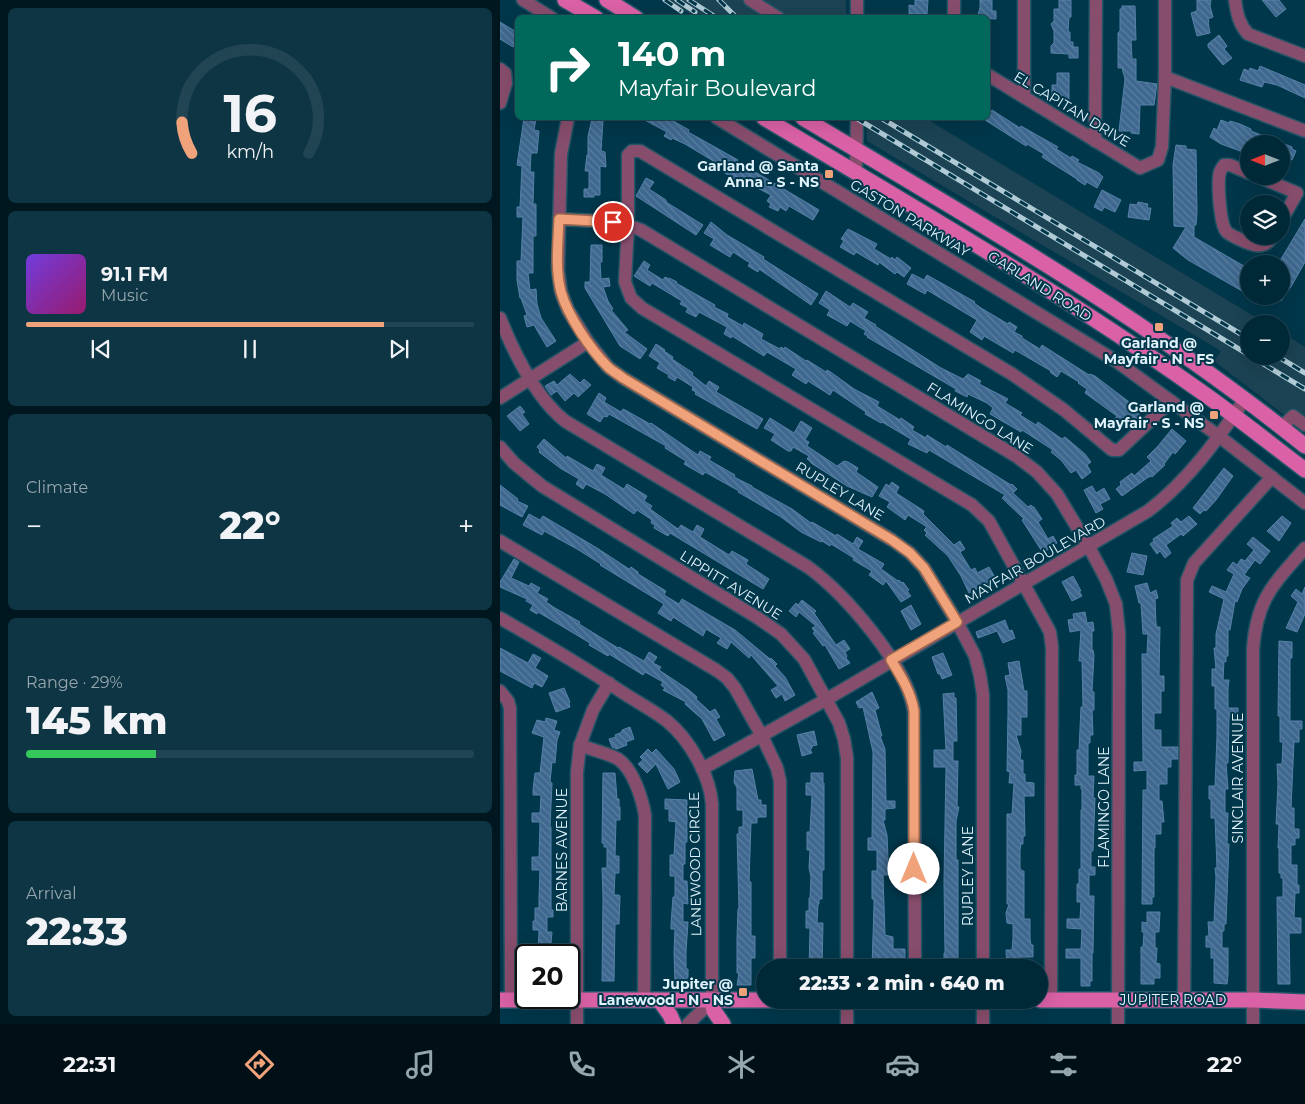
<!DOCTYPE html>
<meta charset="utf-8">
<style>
:root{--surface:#002938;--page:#0e3543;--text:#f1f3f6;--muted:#95a6ae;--line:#224553;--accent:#f0a27a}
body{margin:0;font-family:Montserrat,sans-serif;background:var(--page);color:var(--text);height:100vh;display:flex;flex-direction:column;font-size:19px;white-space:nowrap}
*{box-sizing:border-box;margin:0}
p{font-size:16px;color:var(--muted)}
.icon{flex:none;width:28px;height:28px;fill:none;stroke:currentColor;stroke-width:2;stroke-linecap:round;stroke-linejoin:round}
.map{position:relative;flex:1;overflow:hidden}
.drawer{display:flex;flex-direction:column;gap:8px;padding:8px;background:#00171f;width:500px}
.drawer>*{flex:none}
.guide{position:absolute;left:15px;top:15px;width:475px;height:105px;border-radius:8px;box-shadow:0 5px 20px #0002,0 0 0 1px var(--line);background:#00695c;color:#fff;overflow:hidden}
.needle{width:32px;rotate:270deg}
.buttons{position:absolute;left:740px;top:135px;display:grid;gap:10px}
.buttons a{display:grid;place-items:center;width:50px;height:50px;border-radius:50%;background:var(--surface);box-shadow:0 5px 20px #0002,0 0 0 1px var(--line);font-size:25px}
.speed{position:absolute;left:15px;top:944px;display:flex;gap:10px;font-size:25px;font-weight:700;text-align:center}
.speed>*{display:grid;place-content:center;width:65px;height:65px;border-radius:50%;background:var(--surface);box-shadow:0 5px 20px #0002,0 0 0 1px var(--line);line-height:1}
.speed .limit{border:2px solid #111;border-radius:8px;background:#fff;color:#111}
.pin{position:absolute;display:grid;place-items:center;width:42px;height:42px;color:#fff;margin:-21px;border:2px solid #fff;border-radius:50%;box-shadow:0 1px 5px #0007}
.me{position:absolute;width:55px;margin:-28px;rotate:0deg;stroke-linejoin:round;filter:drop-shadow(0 0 4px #0008)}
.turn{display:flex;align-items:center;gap:18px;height:105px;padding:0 20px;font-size:22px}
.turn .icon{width:65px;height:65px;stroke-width:2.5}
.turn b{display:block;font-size:35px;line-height:42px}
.big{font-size:38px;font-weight:800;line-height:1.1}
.drawer .tile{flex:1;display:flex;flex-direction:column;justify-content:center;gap:8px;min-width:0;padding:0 18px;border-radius:8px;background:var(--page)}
.drawer .dial{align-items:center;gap:0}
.dial svg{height:130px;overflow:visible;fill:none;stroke:var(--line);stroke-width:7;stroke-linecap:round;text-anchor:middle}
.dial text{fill:var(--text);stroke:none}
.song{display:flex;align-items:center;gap:15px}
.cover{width:60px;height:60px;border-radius:8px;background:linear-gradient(135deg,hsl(260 70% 55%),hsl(320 70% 35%))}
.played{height:5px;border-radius:2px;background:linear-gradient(90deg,var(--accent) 80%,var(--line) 80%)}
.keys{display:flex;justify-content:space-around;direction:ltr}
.heat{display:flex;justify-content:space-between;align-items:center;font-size:28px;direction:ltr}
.charge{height:8px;border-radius:4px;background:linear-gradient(90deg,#34c759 29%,var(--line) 0)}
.trip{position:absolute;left:256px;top:959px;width:292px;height:50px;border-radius:25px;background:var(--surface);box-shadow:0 5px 20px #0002,0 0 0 1px var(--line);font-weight:800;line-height:50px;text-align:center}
.dock{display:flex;height:80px;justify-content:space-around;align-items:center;background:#001016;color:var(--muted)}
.dock .icon{width:35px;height:35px}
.dock .current{color:var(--accent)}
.dock b{font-size:22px;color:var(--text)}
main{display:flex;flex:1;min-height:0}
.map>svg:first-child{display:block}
</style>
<main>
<section class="drawer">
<div class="tile dial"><svg viewBox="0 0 100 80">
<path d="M14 69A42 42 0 1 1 86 69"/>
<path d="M14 69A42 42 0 0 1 8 50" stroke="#f0a27a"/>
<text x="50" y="56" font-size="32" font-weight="700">16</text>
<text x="50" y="72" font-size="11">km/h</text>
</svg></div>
<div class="tile">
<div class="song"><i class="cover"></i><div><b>91.1 FM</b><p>Music</p></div></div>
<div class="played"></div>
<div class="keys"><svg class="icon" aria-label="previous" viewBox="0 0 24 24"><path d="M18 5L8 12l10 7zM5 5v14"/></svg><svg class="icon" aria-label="pause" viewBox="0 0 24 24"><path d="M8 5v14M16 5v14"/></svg><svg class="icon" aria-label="next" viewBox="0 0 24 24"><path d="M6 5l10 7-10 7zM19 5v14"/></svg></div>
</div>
<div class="tile"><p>Climate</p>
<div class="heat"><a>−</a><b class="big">22°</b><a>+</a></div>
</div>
<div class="tile"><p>Range · 29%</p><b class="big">145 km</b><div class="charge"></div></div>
<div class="tile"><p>Arrival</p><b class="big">22:33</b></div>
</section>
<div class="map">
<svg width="805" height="1024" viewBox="0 0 805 1024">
<defs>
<pattern id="building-back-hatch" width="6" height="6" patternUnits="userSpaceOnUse" patternTransform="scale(1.25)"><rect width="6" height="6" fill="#3e688f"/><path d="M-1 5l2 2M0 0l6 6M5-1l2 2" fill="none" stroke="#5a7ea0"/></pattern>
</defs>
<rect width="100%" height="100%" fill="#00374a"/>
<g fill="#1b4353">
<path d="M168 0H346V17H195Z"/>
<path d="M366 118H425L767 324H749V356H781V332L805 347V431L714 361 721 351 367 141Z"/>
</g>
<g fill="url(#building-back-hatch)" stroke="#5681a9">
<path d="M415 0H428L427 14H409V5L415 6Z"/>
<path d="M480 0H492V11H496V19L477 18 480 8Z"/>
<path d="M559 0H571V17H569L568 32H570V42H573V47H578V58H569V54L551 53V46L554 43V31L551 24 554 21V9H559Z"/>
<path d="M697 0H711L710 6 713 17 708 19 709 22H708L710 33 697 36 691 13 697 11Z"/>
<path d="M762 0H779L786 9 776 17Z"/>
<path d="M622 6H635L636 40H631L632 59H636V81L657 84 654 105H640L639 134 631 133V131H619L625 79 622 68H618V33L620 31V9H622Z"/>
<path d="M0 22 18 33V40L13 47 0 39Z"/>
<path d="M719 35 727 46 724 49 732 58 723 65 708 47V44Z"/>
<path d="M760 66 805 85V98L777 85 764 82 762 87 740 80 744 69 749 71 750 68 758 71Z"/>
<path d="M557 73H569V100H552V85H557Z"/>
<path d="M492 110 520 128 521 126 558 147 556 149 571 158 572 156 579 160 577 162 599 173 603 177 597 188 587 182 585 185 577 180V179L542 157 544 154 527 144 526 146 485 120Z"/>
<path d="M24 118 36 119 34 130 39 131 37 153H31L30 172H34L33 204H36V236H33V273H28L30 290 36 289 37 304 41 318 56 341 47 347 34 325 27 327 24 316 27 315 21 298H20L17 280V261H21L23 217H17V207H20L22 166 17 165Z"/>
<path d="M141 118H168L189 130 188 132 238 160 235 165 251 174 252 172 257 173 319 210 313 220 289 206 286 211 280 207 278 211 269 207 271 204 267 201 271 195 240 179 239 181 223 172 225 168 185 144 172 138 171 140 164 136 167 132Z"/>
<path d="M92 119 103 121 101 151 105 152 106 167 100 166V195H94V197H84V189H89V171H85L87 155H88V136Z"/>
<path d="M721 120 729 123 730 121 740 124 751 129V131L792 147V149L796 151 792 160 789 159 782 176 781 144H749V152L743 150V152L721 144 710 137 714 128 717 130Z"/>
<path d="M676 145 686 146V149L696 150 697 212 696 225H694V237L749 269V279L742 291 688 260 673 248 686 227 674 226 673 165Z"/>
<path d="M146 178 154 182 149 189 166 200V202L203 225 196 235 136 196Z"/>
<path d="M602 190 621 200 615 212 604 207 602 211 594 207Z"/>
<path d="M638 202 648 204 647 208H651L649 220 628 217 630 204 637 205Z"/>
<path d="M805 219V262L792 285 781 301V259Z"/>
<path d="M211 222 227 235 264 257 263 259 318 294 311 305 259 269 258 272 248 266 250 263 233 252 230 257 210 245 214 239 204 233Z"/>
<path d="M348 229 377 244 374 249 391 259 392 257 395 260 397 257 411 268 404 277 397 272 395 274 379 262 378 265 356 252 354 255 340 247 344 241 341 239Z"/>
<path d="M91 245H102V262H100L101 279 109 278 110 286 103 287 108 301 113 309 111 310 128 330 124 332 147 349 140 359 120 346 85 288V282H90Z"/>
<path d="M144 261 150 265 147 270 163 280 165 277 169 279V278L177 282 176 283 215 305 214 307 228 314 227 317 243 326 244 323 263 334 261 339 280 349 281 347 284 349 285 347 306 361 307 360 326 372 327 370 332 373 354 389 379 402 377 406 400 420 401 418 414 427 412 430 426 438 427 435 446 447 447 445 511 485 512 484 517 489 513 493 528 507 531 505 533 507H534L542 519 538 522 548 539 553 536 557 543 543 553 522 520 524 519 502 498 505 495 429 450 427 453 408 444 411 439 382 422 381 423 365 414 366 412 333 390 330 395 308 381 306 384 292 375 296 369 267 352 264 356 232 336 231 338 224 334 227 327 199 312 196 317 186 312 188 308 180 304 182 301 152 283 150 286 134 276Z"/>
<path d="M412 274 424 280 427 275 475 302 474 303 481 308 508 324 509 322 517 327 514 332 522 336V338L540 349 542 345 589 375 590 374 595 376 633 405 631 409 640 415 630 429 624 425 618 432 612 427 616 421 614 420 617 416 585 393 587 389 578 383 579 382 561 371 557 377 550 372 551 371 515 350 513 353 484 336 482 340 470 332 477 320 427 290 425 294 407 284Z"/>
<path d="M326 291 350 307 353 303 368 312 364 318 376 325 375 326 441 368 463 379 468 374 481 381 479 384 508 399 505 403 522 413 520 415 536 425 538 422 562 439 565 437 585 454 591 462 587 465 591 472 582 479 576 470 571 473 561 460 551 452 553 450 522 430 521 432 490 414 493 408 487 403 468 394 467 397 455 391 456 389 367 337 368 336 364 334 366 331 350 321 347 326 327 315 330 310 319 303Z"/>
<path d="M156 344 165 350 164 351 173 357 172 359 193 373 192 375 206 386 209 381 219 387 216 392 263 419 257 429 195 394 196 392 192 390 193 387 177 377 175 381 168 377 169 375 157 368 160 363 149 356Z"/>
<path d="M70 374 80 383 84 379 91 385 78 397 74 393 65 401 57 391 51 395 45 386 54 381 57 385Z"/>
<path d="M99 393 106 398 104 402 121 412 123 409 127 411 150 424 151 423 198 455 200 451 211 457 209 460 235 475 234 477 252 486V487L292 509 311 523 312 522 336 536 337 534 353 544 357 537 363 541 358 549 384 564 381 569 398 581 399 580 402 583 403 582 409 590 407 591 411 596 401 602 386 581 383 585 369 575 372 571 353 560 354 558 331 544 330 546 322 541 321 542 301 532 281 517 238 492 239 491 205 472 203 475 184 464 186 461 165 448 166 446 109 414 107 417 104 416 100 422 87 414Z"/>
<path d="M20 406 25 412 22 414 29 424 20 431 7 416Z"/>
<path d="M270 418 294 433 301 421 312 428 305 440 309 442 307 446 337 466 344 461 348 462 358 468 356 472 378 487 372 497 347 486 311 463V462L307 459 309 456 293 447 291 451H288L271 440 275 434 264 428Z"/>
<path d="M672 429 686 441 675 454 673 452 664 464 665 465 652 477 651 476 647 478 622 496 616 489 621 485 620 482 632 473 634 476 651 461 647 457 658 446Z"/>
<path d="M44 439 66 458 67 456 93 471 97 464 105 468 101 475 122 488 124 489 127 484 147 496 144 501 152 506 150 509 178 529 181 525 193 532 197 525 204 529 200 537 229 555 232 551 248 560 246 564 269 579 263 589 170 533 168 536 154 528 155 525 151 523 152 520 137 510 134 514 105 494 86 484 83 489 76 484 79 479 60 468 39 452 40 450 37 447Z"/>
<path d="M724 468 733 476 716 500 706 511 704 510 700 514 693 508Z"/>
<path d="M392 482 399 487 396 493 424 511 423 514 454 545 460 541 465 549 460 552 471 570 475 568 477 573 489 567 496 579 469 593 461 576 448 556 425 535 427 533 424 530 427 527 408 515 405 520 387 507 390 502 379 496 386 484 389 486Z"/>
<path d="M0 485 18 499 17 501 28 506 22 517 0 505Z"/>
<path d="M592 486 596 493 604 488 610 499 600 504 603 509 596 513 584 490Z"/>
<path d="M29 514 40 520 43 516 97 548 129 569 131 567 138 572V574L166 591 164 595 179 604 182 599 235 630 270 659 271 658 277 664 275 666 285 677 295 695 285 701 282 694 276 698 271 690 278 686 251 655 249 658 231 642 227 649 217 643 221 638 206 629 203 636 173 617 171 621 158 613 164 604 146 593 100 565 101 564 77 549 44 531 42 535 23 525Z"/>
<path d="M689 516 697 524 683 536 681 534 666 545 671 553 665 558 660 551 657 554 650 544 654 541 653 539 673 526 671 523 677 518 681 522Z"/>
<path d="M782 516 791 523 779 541 767 531Z"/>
<path d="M753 537 770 551 760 564 755 560 744 575 750 578 742 589 737 602 735 601 730 630 728 629V656H726V662L724 661 723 680H729L728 688V708H738V717H729L728 763H726L728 789H725V813H728L727 844H729L728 871 726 924H724V931H722V948H728V975L727 984 714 983V958H711V947H706V936H709L708 922H714L716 877 715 868H717L715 818H711V799H709V786H715L717 736V709H715V686H712V669H716L714 648H716V634L724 599 709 592 712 586 726 592 734 574 727 570 733 562 737 565 741 559 745 561 754 550 747 544Z"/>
<path d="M632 553 647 556 643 575 627 572Z"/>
<path d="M14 559 19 562 11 578 29 586 31 583 40 588 37 593 48 599 46 602 55 608 80 622 79 624 118 648 119 647 144 661 149 652 157 657 153 663 161 667 159 670 189 690 197 697 196 699 210 712 215 709 220 717 216 719 225 735 214 741 202 719 185 704 186 702 163 690 165 688 161 685 163 682 145 672 143 675 109 654 108 656 89 645 90 643 70 631 38 612 37 614 30 610 33 605 26 601 27 599 0 587V582Z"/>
<path d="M573 576 581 591H579L582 596 572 601 562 582Z"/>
<path d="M647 583 650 593 656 590 658 598 655 599 656 624 657 627H660L659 676H664V691H661V713H654V730H661V747H678V759H671V767H667V784H659V801H662L664 822H661V834H655V848H654V897H652V904H642L643 790H647V770L634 771V762H643L642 654H647L648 634H643L641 603H639L635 586Z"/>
<path d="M805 587V614L797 632 786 628 798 602 791 596 796 589 802 594Z"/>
<path d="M302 600 316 611 314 613 336 645 344 640 350 649 345 652 347 656 346 658 350 663 339 669 325 645 323 646 313 633 315 632 312 628 316 626 299 612 296 617 289 611 296 603 298 605Z"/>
<path d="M411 605 421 624 411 630 401 611Z"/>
<path d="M585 612 587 623 593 622 594 631H592V650H593L594 655 592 692H594V710H592L593 735H590V743H588V776H594L593 798H595L593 851H591V867H595V875H589V896H594L593 953H592V981H590V986H581V958H566V949H581L582 929 567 928V919H580L581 902H577V884H579V869H581V810H582V789H581V785H575V775H577V750H579L581 707H583L582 661H579L581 630 570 632 568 620 574 619 573 614Z"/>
<path d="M505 620 509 631 512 630 515 638 503 643 497 631 478 638 476 632Z"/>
<path d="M779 641 792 642V658H790V721H802V729H799V742H794L791 808H794V829H799V838H795V845H791V865H797V885H799V893H795L794 918H801V933H789L790 984H778L777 897H783V878H781V873H779V848H778L779 824H776L778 784 777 764H782L783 742H780V716H778Z"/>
<path d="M0 648 28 663 33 654 41 658 35 668 48 676 42 687 34 683 32 688 0 671Z"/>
<path d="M443 653 452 675 442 679 440 674H438L432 657Z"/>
<path d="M519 661 524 691H527V717H521V735H516L521 751 520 760H523V774H525V782L534 783V796H524L525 836H523V844H521L520 850V868L522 871H524V919H530V939L531 945H533V957H519V968H507L506 950H512L513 939V924L507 923 506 913 509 904H507V814H512L514 783H509L510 772 507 771 508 713V690L505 676 510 675 508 663Z"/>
<path d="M64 688 70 702 69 703 70 707 56 712 49 693Z"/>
<path d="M372 692 379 708 375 710 382 736H380L385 749 386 801H395V808L385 809V820H383L387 835 388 857V875H383L385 935 393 937V949H405V959L385 960V968H372L374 904V899H372V871H377V850H368V838H372L373 752 363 707 359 708 356 702Z"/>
<path d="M454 693V698H456L457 741H453V761H458L457 807H459L456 821V860H458V968H444V953H445L444 882 446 767H434V750H446L443 694Z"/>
<path d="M46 718 57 721 54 730 60 732 57 740 55 763 52 762 50 782 52 783 50 827H51V910H53V917H47V932H52L50 955 38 954 39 930H33V921H35V908H39V897L40 870H32V857H39L40 822H32V813H40L41 795H33V790L35 773H40L44 737 32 733 37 720 45 722Z"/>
<path d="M130 727 134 739 126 742 127 745 117 749 112 747 109 739 116 737 115 735 122 732V730Z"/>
<path d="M314 731 317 745 312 746V748L310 749 312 753 302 756 297 735Z"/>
<path d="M148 749 152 753 156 749 174 769 180 782 168 789 156 764 147 773 138 764 143 760 140 757Z"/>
<path d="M252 769 258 800H261V805H266V817H257V823H251L249 882H251V936H255V958H251V985H237L239 973H237V938L238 909H239L237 834H239V827H243V810H237V788L234 782 235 771Z"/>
<path d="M103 773H115L117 799H119V807H120V820H116L115 856H119V873H115L114 895H119L120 896 119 924H115L114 981H102L103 898 102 868H107V847H104V843H102Z"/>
<path d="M311 773H323V783H324V870H322V899H319V904H318L317 923H323L322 968H309L310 928H306V911H309V898H310L311 877 309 868 310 850H307V832H310L312 795H306V783H311Z"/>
<path d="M165 799 187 800V842H185V864H183V881H187L188 904 183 903V922H188L186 952V969H188V978H186V983H175L174 952 175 929H171V924L173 897H175V876H170V855H174L176 822 169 821V809H165Z"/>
<path d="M647 912H660L659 930V932H655V948H657L656 963 660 964V978H654V984H641V947H643L644 932H642V922L647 923Z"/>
</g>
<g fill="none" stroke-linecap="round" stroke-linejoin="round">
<defs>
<g id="minor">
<path d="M23 0 52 18"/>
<path d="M250 0 279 18"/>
<path d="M454 0V18"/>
<path d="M735 0C737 14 739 24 748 34L805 56"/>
<path d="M357 18V0"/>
<path d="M0 69 5 73 6 83 0 103"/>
<path d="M488 75 640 168 658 160 662 147 665 77V0"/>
<path d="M665 77 805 131"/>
<path d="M524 97V0"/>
<path d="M68 118 61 154 58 270 61 292 68 310 88 342 108 367 123 378 392 540 410 553 424 568 457 622 475 656 480 675 483 695V968"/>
<path d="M217 118 616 361 720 437 805 503"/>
<path d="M595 141 596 0"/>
<path d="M356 173 357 118"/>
<path d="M749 173 730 165H724C722 168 721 169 720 172 717 182 720 223 726 231 729 235 734 236 739 239 751 245 764 251 773 236"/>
<path d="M757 176 797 193 781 221"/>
<path d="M59 219C87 221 115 219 141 230L516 456 537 472 557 494 589 547 606 579 616 604 619 633 618 1024"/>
<path d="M0 318C14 353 35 397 65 421L308 567C345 594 407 665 414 711L415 968"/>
<path d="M0 398 88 342"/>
<path d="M782 427 793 416 805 425"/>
<path d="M0 447 14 463 42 486 258 618 281 634 304 659 339 723 344 739 347 758V968"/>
<path d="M0 541 216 670 227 678 235 688 262 736 277 768 280 781V968"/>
<path d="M0 618C42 642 84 667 125 694 139 703 154 711 167 721 189 739 210 775 212 804V1001L188 1024"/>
<path d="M0 691 8 701 10 708 11 1001"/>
<path d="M80 745C92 750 107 753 118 759 133 769 142 798 145 815L144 1001"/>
<path d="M202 769 327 699 648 511C688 481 717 440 745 399"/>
<path d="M483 1000V1024"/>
<path d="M551 1000 552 647 550 632 543 619 489 521 472 505 142 308 131 298 125 282 128 224V155L132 151H140L512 374 564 410 612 450H619L671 401"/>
<path d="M684 1000 687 580 694 563 772 477"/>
<path d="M77 1024V772L80 745 93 710 109 683"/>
<path d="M347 1024V1000"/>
<path d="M753 1024V649C757 598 773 585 805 548"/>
</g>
<g id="major">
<path d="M65 0 96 18"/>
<path d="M107 0 136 18"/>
<path d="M264 118C409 204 555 289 693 386 731 412 768 442 805 470"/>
<path d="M303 118C474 220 649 320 805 446"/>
<path d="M0 1000H529"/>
<path d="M540 1000H754L805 1002"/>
<path d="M160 1001 170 1015 174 1024"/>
<path d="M212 1001 214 1011 223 1024"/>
</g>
</defs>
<use href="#minor" stroke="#245566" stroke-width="15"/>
<use href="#major" stroke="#245566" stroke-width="18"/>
<use href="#minor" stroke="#874d6c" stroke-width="12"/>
<use href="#major" stroke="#da61a5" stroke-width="15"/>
<defs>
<g id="rail">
<path d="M165 0 181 11"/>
<path d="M177 0 195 12"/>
<path d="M189 0 217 18"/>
<path d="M219 0 237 18"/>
<path d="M356 118 749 355"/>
<path d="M381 118 749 339"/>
<path d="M750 356 805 389"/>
<path d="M777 356 805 373"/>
</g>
</defs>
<use href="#rail" stroke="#b0cbd6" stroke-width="5"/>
<use href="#rail" stroke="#00374a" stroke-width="3" stroke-dasharray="9" stroke-linecap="butt"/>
</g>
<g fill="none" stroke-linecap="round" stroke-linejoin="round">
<defs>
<path id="route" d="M113 222 59 219C58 243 55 269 61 292 68 316 90 349 108 367 112 371 118 374 123 378L392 540 410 553 424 568 457 622 391 660C401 676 411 692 414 711V869"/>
</defs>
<use href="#route" stroke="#9c694f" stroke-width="12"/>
<use href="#route" stroke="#f0a27a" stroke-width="9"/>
</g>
<g fill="#f0a27a" stroke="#00374a" stroke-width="2">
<rect x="324" y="169" width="10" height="10" rx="2.5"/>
<rect x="654" y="322" width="10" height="10" rx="2.5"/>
<rect x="709" y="410" width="10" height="10" rx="2.5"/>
<rect x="238" y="987" width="10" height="10" rx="2.5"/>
</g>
<g text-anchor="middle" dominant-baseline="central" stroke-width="4" stroke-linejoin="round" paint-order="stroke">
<g font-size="14" fill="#e0f3fc" stroke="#00374a">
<text transform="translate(572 109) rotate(31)">EL CAPITAN DRIVE</text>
<text transform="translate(410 218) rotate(31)">GASTON PARKWAY</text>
<text transform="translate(540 286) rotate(32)">GARLAND ROAD</text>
<text transform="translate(480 418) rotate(32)">FLAMINGO LANE</text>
<text transform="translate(340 491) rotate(31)">RUPLEY LANE</text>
<text transform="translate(535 560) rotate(-30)">MAYFAIR BOULEVARD</text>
<text transform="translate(231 585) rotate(32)">LIPPITT AVENUE</text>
<text transform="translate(738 778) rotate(-90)">SINCLAIR AVENUE</text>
<text transform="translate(604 807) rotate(-90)">FLAMINGO LANE</text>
<text transform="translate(62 850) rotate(-90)">BARNES AVENUE</text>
<text transform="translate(195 864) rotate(-91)">LANEWOOD CIRCLE</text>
<text transform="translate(468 876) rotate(-90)">RUPLEY LANE</text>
<text x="673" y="1000">JUPITER ROAD</text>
</g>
<g font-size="14" font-weight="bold" fill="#e0f3fc" stroke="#00374a" text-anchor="end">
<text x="319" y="166">Garland @ Santa<tspan x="319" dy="16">Anna - S - NS</tspan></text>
<text x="659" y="343" text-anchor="middle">Garland @<tspan x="659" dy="16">Mayfair - N - FS</tspan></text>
<text x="704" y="407">Garland @<tspan x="704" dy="16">Mayfair - S - NS</tspan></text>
<text x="233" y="984">Jupiter @<tspan x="233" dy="16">Lanewood - N - NS</tspan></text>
</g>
</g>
</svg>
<div class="buttons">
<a><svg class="needle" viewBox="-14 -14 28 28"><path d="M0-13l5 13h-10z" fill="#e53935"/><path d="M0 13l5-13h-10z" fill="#95a6ae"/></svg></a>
<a><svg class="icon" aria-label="layers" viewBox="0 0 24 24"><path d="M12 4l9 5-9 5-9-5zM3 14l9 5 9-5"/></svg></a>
<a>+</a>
<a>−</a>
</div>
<div class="speed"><div class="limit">20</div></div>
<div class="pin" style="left:113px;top:222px;background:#d93025"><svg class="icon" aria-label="arrive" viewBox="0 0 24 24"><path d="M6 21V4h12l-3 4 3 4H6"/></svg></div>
<svg class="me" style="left:414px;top:869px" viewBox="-20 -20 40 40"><circle r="19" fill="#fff"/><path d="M0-13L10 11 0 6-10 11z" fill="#f0a27a"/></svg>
<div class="trip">22:33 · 2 min · 640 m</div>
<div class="guide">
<div class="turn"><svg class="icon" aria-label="right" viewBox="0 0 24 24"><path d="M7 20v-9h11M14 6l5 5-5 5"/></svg><div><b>140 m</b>Mayfair Boulevard</div></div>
</div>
</div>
</main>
<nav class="dock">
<b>22:31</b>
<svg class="icon current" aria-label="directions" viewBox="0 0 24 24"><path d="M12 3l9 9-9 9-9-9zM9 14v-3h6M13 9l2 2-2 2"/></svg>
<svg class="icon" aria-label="music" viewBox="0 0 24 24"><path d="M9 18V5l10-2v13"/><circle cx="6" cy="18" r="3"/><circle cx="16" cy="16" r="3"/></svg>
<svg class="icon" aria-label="phone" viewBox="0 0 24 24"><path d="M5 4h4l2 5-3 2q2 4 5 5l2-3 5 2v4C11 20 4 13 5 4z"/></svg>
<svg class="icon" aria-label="climate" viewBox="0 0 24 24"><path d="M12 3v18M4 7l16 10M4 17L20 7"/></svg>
<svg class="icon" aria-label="car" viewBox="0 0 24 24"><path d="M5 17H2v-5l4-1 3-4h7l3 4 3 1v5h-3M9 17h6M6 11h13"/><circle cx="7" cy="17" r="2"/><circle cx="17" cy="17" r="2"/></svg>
<svg class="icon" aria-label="filters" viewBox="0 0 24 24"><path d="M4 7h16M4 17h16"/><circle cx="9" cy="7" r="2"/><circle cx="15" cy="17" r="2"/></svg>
<b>22°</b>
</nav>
